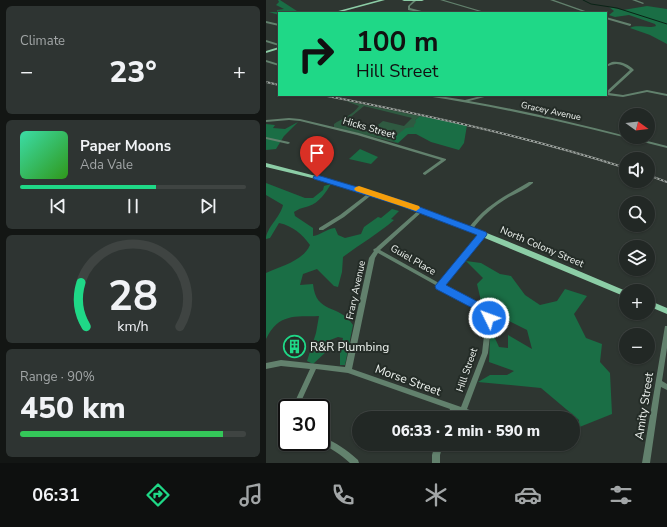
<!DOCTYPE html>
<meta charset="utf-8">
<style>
:root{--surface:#222825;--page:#2e3432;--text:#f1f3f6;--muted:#a2a6a7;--line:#3f4442;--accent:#1fd887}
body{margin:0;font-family:"Nunito Sans",sans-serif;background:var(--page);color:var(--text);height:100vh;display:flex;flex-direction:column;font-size:15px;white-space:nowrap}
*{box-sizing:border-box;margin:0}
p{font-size:13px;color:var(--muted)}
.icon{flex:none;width:22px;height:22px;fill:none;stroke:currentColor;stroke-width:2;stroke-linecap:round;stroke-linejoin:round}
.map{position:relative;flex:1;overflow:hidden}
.drawer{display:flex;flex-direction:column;gap:6px;padding:6px;background:#131614;width:266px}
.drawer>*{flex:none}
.top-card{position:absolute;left:12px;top:12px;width:329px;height:84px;border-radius:0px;box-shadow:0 1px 3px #0004,0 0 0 1px var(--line);background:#1fd887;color:#111;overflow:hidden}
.needle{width:26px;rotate:105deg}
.controls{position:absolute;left:353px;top:108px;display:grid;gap:8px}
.controls a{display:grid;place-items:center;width:36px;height:36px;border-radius:50%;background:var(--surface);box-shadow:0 1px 3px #0004,0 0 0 1px var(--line);font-size:20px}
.speed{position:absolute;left:12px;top:399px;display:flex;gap:8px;font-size:20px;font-weight:700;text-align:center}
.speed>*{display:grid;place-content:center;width:52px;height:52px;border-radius:50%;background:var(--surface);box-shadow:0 1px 3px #0004,0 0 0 1px var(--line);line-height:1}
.speed .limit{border:2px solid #111;border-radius:6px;background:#fff;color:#111}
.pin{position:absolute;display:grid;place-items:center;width:34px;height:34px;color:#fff;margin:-41px -17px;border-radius:50% 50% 50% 0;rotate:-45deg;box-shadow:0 0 4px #0007}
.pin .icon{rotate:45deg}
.me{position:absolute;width:44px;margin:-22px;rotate:312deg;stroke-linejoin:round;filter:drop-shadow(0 0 3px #0008)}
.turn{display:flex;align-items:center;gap:14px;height:84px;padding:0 12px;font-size:18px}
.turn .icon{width:52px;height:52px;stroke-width:2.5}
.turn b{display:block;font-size:28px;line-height:34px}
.big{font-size:30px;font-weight:800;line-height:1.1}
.drawer .card{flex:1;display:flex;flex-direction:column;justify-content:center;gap:6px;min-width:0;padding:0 14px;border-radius:6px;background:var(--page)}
.drawer .dial{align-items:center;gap:0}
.dial svg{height:104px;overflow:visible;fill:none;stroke:var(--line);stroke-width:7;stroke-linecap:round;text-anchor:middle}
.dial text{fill:var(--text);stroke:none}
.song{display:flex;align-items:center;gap:12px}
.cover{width:48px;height:48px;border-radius:6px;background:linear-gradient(135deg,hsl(160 70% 55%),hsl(110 70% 35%))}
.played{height:4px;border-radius:2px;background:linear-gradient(90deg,var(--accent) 60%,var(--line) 60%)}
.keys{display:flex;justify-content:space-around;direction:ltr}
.heat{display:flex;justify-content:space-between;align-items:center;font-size:22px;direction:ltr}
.charge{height:6px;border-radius:3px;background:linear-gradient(90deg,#34c759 90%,var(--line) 0)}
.trip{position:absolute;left:86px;top:411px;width:228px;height:40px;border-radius:20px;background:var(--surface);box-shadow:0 1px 3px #0004,0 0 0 1px var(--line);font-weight:800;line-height:40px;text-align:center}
.tabs{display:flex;height:64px;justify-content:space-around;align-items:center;background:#0e100f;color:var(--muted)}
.tabs .icon{width:28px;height:28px}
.tabs .selected{color:var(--accent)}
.tabs b{font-size:18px;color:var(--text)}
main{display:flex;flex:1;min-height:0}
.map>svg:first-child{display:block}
</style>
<main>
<section class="drawer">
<div class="card"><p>Climate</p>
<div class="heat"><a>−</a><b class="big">23°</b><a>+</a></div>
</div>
<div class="card">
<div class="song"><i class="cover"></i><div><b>Paper Moons</b><p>Ada Vale</p></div></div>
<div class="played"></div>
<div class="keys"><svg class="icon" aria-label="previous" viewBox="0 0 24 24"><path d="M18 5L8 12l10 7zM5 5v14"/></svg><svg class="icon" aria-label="pause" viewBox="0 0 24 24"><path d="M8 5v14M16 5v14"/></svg><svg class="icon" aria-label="next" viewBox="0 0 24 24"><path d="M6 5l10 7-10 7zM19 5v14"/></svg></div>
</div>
<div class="card dial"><svg viewBox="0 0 100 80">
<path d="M14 69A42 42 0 1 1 86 69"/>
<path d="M14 69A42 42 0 0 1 10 35" stroke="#1fd887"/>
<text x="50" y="56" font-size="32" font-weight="700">28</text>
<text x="50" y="72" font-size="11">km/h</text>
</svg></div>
<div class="card"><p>Range · 90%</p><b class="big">450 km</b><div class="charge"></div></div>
</section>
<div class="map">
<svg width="401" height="463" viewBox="0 0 401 463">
<rect width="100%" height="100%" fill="#2e3631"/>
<path fill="#2f5a41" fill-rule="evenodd" d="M80 101 154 116 149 120 151 122 148 127 127 141 132 143H131L68 127V124C77 118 87 115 93 106ZM98 106 146 118 138 126 117 121 103 132 75 125Z"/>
<g fill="#1a6e45">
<path d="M12 0H14L34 13H13V15L3 12H11V10L18 9 10 5 13 2Z"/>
<path d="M381 6 401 9V44L384 35 364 28C372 24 382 29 390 26L389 24 363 15 349 17 343 15 348 11 343 7 357 10Z"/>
<path d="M154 116 201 125 198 143 193 150 165 142 150 134H142L132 143 127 141 126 139 140 128 148 127V125L150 122 149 120Z"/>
<path d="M32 122 18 136 10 149 0 150V124L9 125 7 128 19 129Z"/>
<path d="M94 149 112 157 105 164 83 159Z"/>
<path d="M0 183 39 198H47L57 190 58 186 65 184C60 192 53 203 43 206 37 208 34 208 28 212L29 216 47 228V236C55 235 60 229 69 228L72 235 79 238 95 234 98 227 112 217 115 218 126 209 133 211 125 219 128 220C112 234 94 244 77 257L76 272 72 287 68 286 51 269 37 274 34 285 47 284C50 315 73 303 87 325L79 365H74V350L77 338 72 337 64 340 62 350 47 364 41 361 50 333 53 316C28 317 13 313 0 339V273C15 266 37 261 44 245 36 234 27 226 13 223L4 238 0 239C0 228 14 218 17 205L0 195Z"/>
<path d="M200 261 215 263 234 274 245 276 259 295 274 305 291 301 299 289 321 296 308 314 320 338 336 344 334 362 344 373 346 414 311 428 313 420 275 388 212 382 224 375H241L248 371 223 362 224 336 227 334 233 347 242 348V335L266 349 261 330 233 316V325L228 327 222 312 216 305 211 284 217 278Z"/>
</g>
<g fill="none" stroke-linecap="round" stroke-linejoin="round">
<path stroke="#0a2316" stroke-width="1" d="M317 0 325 4 351 8 401 24"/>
<g fill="#62816d" fill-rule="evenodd">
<path d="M148 0 150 1 144 6V8L163 13H158L142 10V6Z"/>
<path d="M174 0H178L222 13H218Z"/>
<path d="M284 0H288L325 13H321Z"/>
<path d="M366 0H370L378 3 377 4Z"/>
<path d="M340 17 365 24V25L364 26 340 19Z"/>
<path d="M0 21 13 24V26L0 23Z"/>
<path d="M0 40 13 44V46L0 42Z"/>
<path d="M0 60 13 64V66L0 62Z"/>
<path d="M346 62C355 61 362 64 368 70L343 93 357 95 381 90 401 94V96L381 92 357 97 340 95V92L364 70C355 63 350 62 340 67V65Z"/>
<path d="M158 95H167L199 100 219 95H226L203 101C256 110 308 123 360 136V137H366L401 146V148C321 128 242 108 160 96Z"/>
<path d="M23 118 34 119 93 133 180 159V160L159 175 157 174V173L175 160 91 135 34 121 23 120 0 122V120Z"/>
<path d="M0 137 23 142 24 143 22 144 0 139Z"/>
<path d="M263 182H267V183C260 189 251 193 243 197 228 206 216 216 206 230H202V229C218 206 239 196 263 182Z"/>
<path d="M104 192H108V193L78 217 57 230H53V228L74 215Z"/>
<path d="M154 209H158V210L114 250 173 283 215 233 217 232 220 234 178 285 222 309 226 318 222 353 201 409 219 416 220 418H208L190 411 187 418H181L184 409 82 373 50 369 32 408H26L44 369 15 366 0 369V363L15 360 79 367 103 258 108 251 107 250 108 249 110 248 112 246ZM112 253 218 312 220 318 216 353 195 407 86 369 109 258Z"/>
<path d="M399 326H401V348L396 381 401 384V390L395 387 384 463H376Z"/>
<path d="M55 437C72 443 79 449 92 460L93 463H84C74 454 65 448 52 442H55Z"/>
<path d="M169 444H177L174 455V463H166V455Z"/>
<path d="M289 444H298L299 445 298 447 295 448 290 446Z"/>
</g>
<g fill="#8ccda6" fill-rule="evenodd">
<path d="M113 0H119L71 13H65Z"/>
<path d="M136 0H158L156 1H138Z"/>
<path d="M13 47V49L0 53V51Z"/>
<path d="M0 163C46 175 92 186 138 202 213 228 287 260 360 291V297L202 231 133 204 71 184 0 167Z"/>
<path d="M382 300 401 308V314L382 306Z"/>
</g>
<defs>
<g id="rail">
<path d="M0 82 13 85"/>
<path d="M56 95C159 115 260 136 360 168"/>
<path d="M382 175 401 182"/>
</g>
</defs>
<use href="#rail" stroke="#9da39f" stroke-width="2"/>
<use href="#rail" stroke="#242c27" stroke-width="1" stroke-dasharray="2" stroke-linecap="butt"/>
</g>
<path fill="#1a73e8" stroke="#114b97" d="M51 175 138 201 220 232 221 234 220 236 180 285 220 306 223 309 228 318 227 321H219L212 311 170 289 169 286 211 235 132 205 48 179 47 177Z"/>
<path fill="#f59e0b" d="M93 186 153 206 154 208 150 211 90 191 88 189 90 187Z"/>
<defs>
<symbol id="building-ring" viewBox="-11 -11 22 22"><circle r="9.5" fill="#242c27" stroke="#1fd887" stroke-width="1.5"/><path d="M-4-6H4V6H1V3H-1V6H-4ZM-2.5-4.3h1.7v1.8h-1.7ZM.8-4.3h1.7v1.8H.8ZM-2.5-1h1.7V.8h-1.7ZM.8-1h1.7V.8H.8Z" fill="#1fd887"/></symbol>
</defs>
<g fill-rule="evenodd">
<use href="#building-ring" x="16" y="334" width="25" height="25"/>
</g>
<g text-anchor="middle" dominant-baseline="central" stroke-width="4" stroke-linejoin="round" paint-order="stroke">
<g font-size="9" fill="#eef3ef" stroke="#242c27">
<text transform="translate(285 111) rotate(12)">Gracey Avenue</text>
</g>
<g font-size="10" fill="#eef3ef" stroke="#242c27">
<text transform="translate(103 128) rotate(16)">Hicks Street</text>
<text transform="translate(276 247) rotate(23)">North Colony Street</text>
<text transform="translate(147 260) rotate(30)">Guiel Place</text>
<text transform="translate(90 290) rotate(-78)">Frary Avenue</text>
<text transform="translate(201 370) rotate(-71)">Hill Street</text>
</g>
<g font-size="12" fill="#eef3ef" stroke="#242c27" text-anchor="start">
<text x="44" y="347">R&amp;R Plumbing</text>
</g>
<g font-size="12" fill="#eef3ef" stroke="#242c27">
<text transform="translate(142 380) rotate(20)">Morse Street</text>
<text transform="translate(378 406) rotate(-81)">Amity Street</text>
</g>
</g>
</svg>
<div class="controls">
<a><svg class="needle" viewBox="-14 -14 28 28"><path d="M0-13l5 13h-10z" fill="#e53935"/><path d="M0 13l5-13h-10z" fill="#a2a6a7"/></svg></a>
<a><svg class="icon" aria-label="sound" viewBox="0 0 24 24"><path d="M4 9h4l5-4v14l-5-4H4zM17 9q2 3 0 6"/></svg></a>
<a><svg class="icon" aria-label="search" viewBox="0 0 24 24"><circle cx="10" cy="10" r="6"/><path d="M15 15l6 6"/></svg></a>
<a><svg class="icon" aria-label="layers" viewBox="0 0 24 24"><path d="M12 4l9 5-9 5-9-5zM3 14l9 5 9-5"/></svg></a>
<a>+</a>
<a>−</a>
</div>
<div class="speed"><div class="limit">30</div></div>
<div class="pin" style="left:51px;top:177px;background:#d93025"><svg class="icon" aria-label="arrive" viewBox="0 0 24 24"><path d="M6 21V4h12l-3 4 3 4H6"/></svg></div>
<svg class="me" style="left:223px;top:318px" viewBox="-20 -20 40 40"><circle r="17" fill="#1a73e8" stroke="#fff" stroke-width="3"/><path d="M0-11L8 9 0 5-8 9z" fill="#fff"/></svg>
<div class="trip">06:33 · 2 min · 590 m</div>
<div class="top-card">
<div class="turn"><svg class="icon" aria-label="right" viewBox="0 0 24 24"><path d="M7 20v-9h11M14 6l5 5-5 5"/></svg><div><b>100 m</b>Hill Street</div></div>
</div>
</div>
</main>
<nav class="tabs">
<b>06:31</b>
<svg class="icon selected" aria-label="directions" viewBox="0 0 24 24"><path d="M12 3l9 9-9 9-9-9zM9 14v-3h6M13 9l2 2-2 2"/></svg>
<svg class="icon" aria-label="music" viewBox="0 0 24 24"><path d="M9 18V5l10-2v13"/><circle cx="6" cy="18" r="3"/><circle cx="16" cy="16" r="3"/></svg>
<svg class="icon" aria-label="phone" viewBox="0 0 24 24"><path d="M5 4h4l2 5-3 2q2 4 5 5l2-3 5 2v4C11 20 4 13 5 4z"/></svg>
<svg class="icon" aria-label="climate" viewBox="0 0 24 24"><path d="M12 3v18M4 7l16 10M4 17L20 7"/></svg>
<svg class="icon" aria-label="car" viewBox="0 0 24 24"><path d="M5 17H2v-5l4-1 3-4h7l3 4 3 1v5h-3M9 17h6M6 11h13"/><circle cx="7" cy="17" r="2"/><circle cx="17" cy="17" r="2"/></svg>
<svg class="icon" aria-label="filters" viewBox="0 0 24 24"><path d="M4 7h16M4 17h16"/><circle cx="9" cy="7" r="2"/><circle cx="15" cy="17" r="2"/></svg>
</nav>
